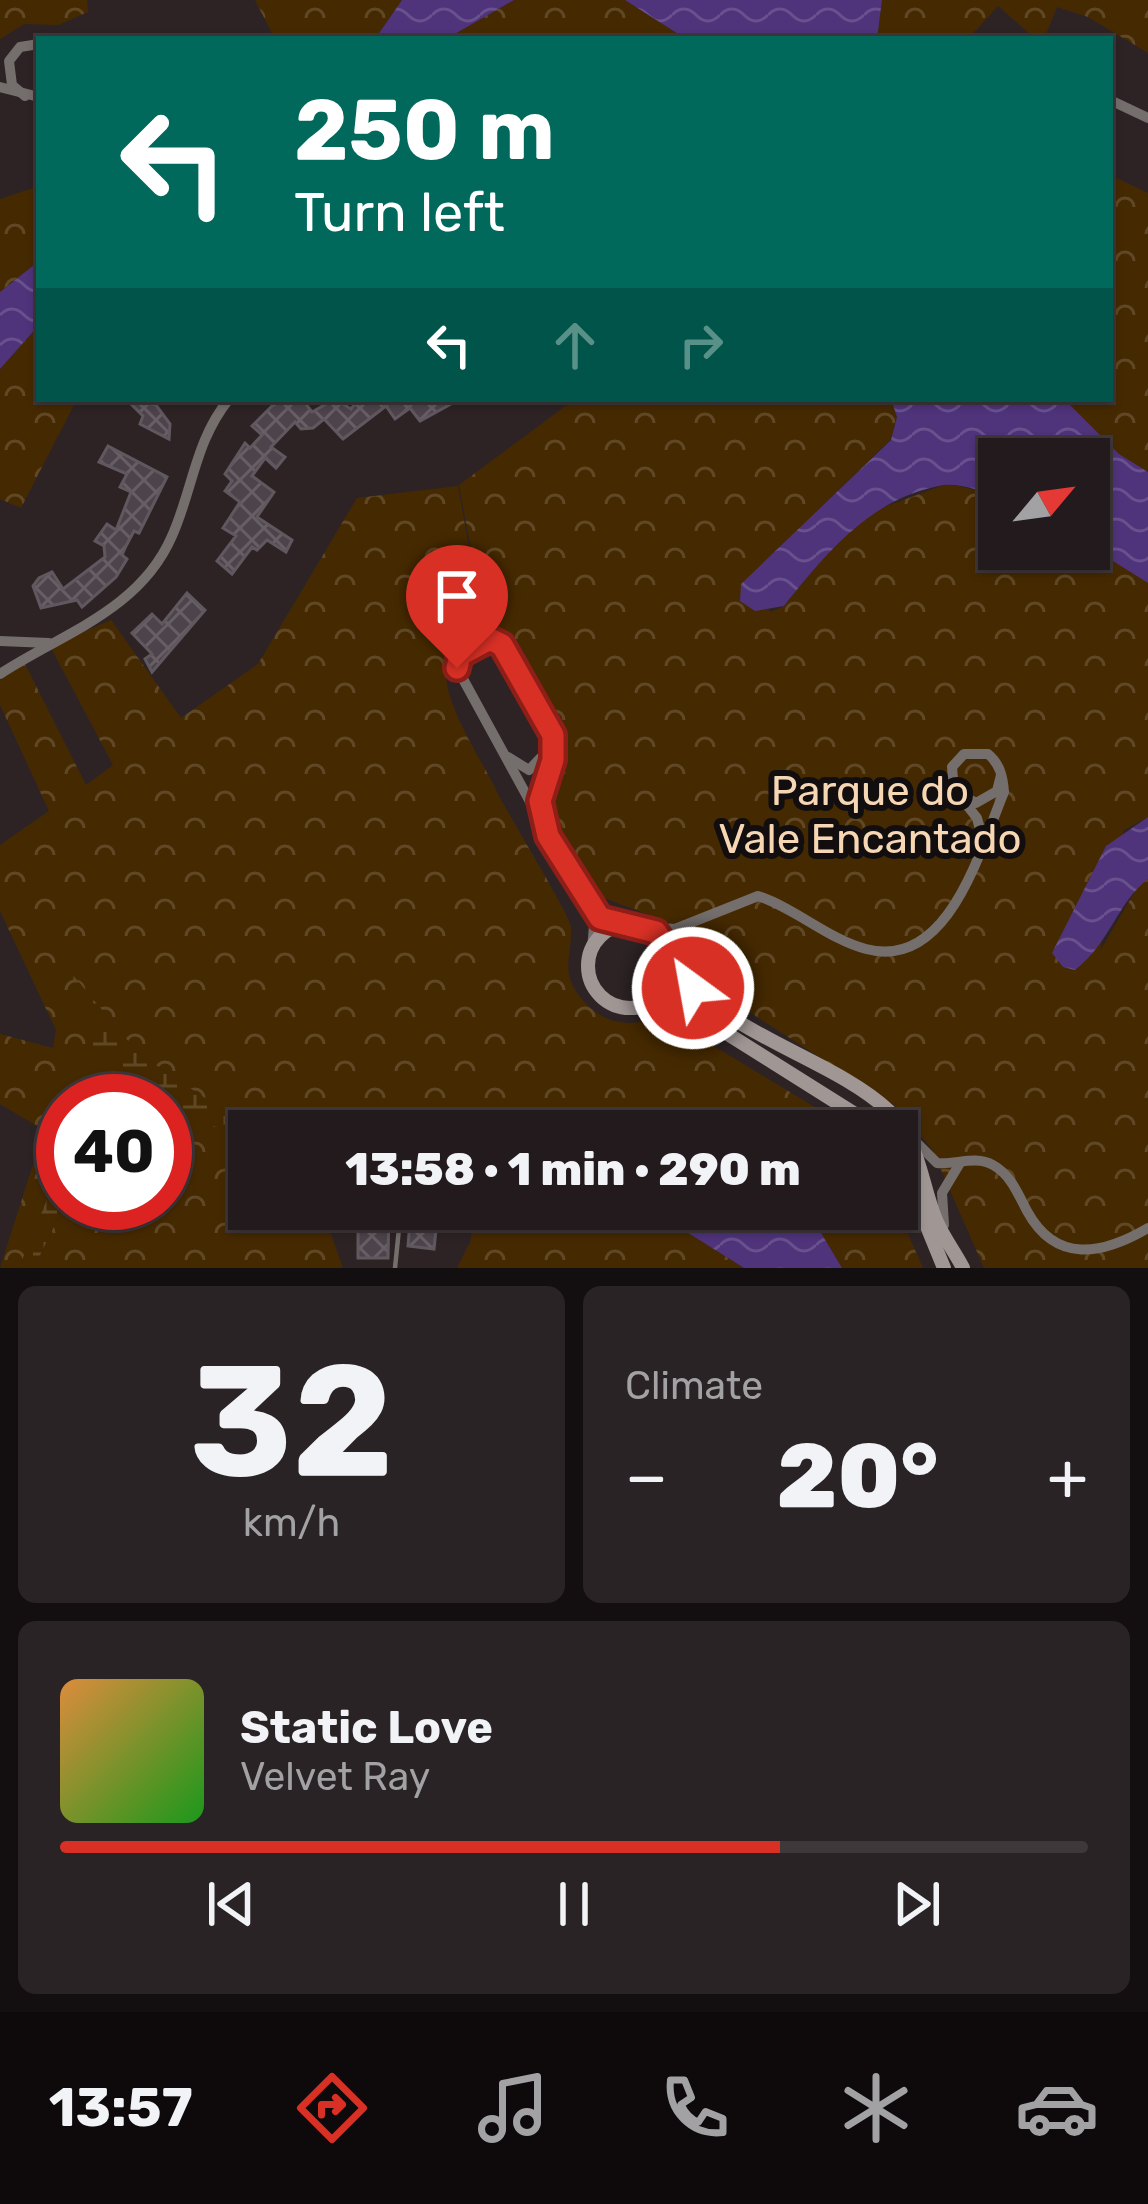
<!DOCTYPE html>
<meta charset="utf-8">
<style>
:root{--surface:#221a1c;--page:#2a2325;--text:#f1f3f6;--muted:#a2a1a3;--line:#3f383b;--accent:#d93025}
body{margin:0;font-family:Rubik,sans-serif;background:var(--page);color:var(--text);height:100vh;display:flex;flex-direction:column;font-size:45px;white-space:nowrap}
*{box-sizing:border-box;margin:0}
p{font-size:39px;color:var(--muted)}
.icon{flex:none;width:66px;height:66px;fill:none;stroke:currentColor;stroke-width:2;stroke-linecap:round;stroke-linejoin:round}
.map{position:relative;height:1268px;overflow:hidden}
.sheet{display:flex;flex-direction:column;gap:18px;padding:18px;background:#130e0f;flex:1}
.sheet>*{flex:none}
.hud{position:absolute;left:36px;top:36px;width:1077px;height:366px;border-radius:0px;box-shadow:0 3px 9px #0004,0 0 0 3px var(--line);background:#00695c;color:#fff;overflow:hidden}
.needle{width:78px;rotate:61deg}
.tools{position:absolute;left:978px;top:438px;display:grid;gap:24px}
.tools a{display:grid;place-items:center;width:132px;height:132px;border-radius:0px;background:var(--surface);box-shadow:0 3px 9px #0004,0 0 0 3px var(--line);font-size:60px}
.speed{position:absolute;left:36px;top:1074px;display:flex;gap:24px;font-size:60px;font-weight:700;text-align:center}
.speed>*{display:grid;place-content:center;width:156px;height:156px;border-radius:50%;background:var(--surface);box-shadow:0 3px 9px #0004,0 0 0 3px var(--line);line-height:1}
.speed .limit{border:18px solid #d22;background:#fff;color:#111}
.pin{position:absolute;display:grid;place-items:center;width:102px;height:102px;color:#fff;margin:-123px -51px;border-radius:50% 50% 50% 0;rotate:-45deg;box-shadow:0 0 12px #0007}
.pin .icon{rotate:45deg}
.me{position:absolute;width:132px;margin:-66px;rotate:328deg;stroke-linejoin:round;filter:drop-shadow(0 0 9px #0008)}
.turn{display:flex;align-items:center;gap:42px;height:252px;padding:0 60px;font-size:54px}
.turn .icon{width:156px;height:156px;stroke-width:2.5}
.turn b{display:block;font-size:84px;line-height:102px}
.lanes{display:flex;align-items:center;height:114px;padding:0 60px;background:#0003;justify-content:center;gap:60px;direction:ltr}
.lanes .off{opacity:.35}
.big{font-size:90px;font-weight:800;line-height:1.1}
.sheet .tile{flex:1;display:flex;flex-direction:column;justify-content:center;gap:18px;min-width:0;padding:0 42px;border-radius:18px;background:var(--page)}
.sheet .dial{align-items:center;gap:0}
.dial b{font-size:156px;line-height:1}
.song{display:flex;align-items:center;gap:36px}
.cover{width:144px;height:144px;border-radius:18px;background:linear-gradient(135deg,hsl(30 70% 55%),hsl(120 70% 35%))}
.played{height:12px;border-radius:6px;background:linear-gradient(90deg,var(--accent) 70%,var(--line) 70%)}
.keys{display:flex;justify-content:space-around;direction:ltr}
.heat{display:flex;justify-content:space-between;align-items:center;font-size:66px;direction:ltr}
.sheet .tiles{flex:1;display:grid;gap:18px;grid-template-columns:1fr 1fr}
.tile:last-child{grid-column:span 2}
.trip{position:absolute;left:228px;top:1110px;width:690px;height:120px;border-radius:0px;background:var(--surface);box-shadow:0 3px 9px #0004,0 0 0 3px var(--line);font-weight:800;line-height:120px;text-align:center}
.dock{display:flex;height:192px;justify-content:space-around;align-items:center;background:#0e0a0b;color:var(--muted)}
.dock .icon{width:84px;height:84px}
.dock .selected{color:var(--accent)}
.dock b{font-size:54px;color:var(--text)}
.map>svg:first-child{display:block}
</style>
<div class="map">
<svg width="1148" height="1268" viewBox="0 0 1148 1268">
<defs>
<pattern id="forest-crowns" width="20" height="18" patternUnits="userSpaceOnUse" patternTransform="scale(3)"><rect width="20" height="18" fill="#452900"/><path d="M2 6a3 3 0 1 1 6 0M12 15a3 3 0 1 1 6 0" fill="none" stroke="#604826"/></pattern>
<pattern id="wetland-marsh" width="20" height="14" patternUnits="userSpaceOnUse" patternTransform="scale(3)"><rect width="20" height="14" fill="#452900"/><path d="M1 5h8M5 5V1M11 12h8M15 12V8" fill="none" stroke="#604826"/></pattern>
<pattern id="water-waves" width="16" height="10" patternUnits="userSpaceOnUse" patternTransform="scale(3)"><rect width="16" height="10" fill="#4f337b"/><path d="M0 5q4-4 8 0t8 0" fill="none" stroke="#69518e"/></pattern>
<pattern id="building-cross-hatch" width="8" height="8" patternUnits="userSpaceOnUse" patternTransform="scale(3)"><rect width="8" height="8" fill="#4d444b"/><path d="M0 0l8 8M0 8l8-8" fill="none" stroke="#675f65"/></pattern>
</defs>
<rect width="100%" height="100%" fill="#2d2325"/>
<g fill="url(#forest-crowns)">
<path d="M0 0H87L88 12 58 25 24 24 0 39Z"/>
<path d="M255 0H402L375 39H275Z"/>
<path d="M514 0H625L686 39H446Z"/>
<path d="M882 0H1148V53L1088 17 1057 7 1044 39H1036L998 6 968 39H877Z"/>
<path d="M1110 175 1148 193V472L1119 454 1064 399H1110Z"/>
<path d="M39 186V261L0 292V199Z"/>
<path d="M39 325V399H77L21 508 0 499V369Z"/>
<path d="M575 399H891L897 417 891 439 742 584 771 612 784 606 826 554 873 511 947 484 999 495V549L1089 546 1148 583V817L1124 830 1100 951 1137 888 1148 879V1268H984L932 1149 894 1105 698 979 686 944 670 923 604 898 564 843 551 806 564 761 562 726 518 652 485 626 459 485Z"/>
<path d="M458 486 483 626 450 646C430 687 478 752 496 790 507 813 571 916 571 927 572 955 560 972 580 997 602 1025 632 1030 661 1014L854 1131H475V1107L328 1114 326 1131H249V1209H322L343 1268H34L65 1203H165V1139L238 1121 138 1053 71 973 93 1024V1101H63V1160L19 1268H0L44 1130 0 1104V1034L53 1048 56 1030 0 911V845L49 811 0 705V679L25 664 86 785 113 765 50 646 111 620 181 718 258 664 357 498Z"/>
<path d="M472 1209H650L744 1268H457L471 1240Z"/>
<path d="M798 1209H897L923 1268H842L811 1216Z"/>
</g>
<g fill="url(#wetland-marsh)">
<path d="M67 968 138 1053 239 1121 165 1139V1101H93V1024Z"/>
<path d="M63 1160 65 1203 34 1268H19Z"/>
</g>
<g fill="url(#water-waves)">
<path d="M402 0H514L446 39H375Z"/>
<path d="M625 0H882L877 39H686Z"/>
<path d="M39 261V325L0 369V292Z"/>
<path d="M891 399H1064L1119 454 1148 472V583L1089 546V459H999V495C983 492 960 483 944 485 872 497 827 552 784 606L755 611 740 601 741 584 891 440 897 417Z"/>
<path d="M1148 817V879C1117 903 1110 943 1075 970L1063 967 1052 953 1106 846Z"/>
<path d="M650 1209H798L811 1216 842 1268H744Z"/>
</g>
<g fill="url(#building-cross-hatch)" stroke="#60585f" stroke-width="3">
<path d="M126 399 156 405 170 424 169 439 140 424 143 416Z"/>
<path d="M287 399H302L312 412 335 399 351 409 358 399H460L420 421 410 408 395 419 386 406 343 439 324 419 313 428 301 429 295 422 271 447 285 457 276 468 265 458 252 476 274 492 257 517 292 540 286 552 267 540 257 550 252 547 232 574 217 561 236 536 223 528 240 502 225 491 232 481 225 474 245 443 250 448 262 435 252 426 272 406Z"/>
<path d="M108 446 167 477 139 533 134 531 126 546 122 555 127 559 116 577 82 607 77 600 41 608 33 586 39 578 52 572 63 589 105 557 104 546 95 541 107 524 116 530 131 492 120 487 127 474 99 462Z"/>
<path d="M187 593 205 610 152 672 145 659 152 654 132 633 152 614 162 624Z"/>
<path d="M411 1209 438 1211 434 1249 408 1246Z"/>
<path d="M358 1210 389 1212 388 1258H358Z"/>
</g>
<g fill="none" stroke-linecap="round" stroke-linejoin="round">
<path stroke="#746e6d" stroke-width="4.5" d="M395 1268 401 1209"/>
<g stroke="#746e6d" stroke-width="10">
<path d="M0 87 39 97"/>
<path d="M25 96 12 85 9 61 20 47 39 44"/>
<path d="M1110 100 1148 118"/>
<path d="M0 641 49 643"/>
<path d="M0 674C63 633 140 610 172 536 193 489 195 441 229 399"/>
<path d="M508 757 529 770 551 747"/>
<path d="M962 799 977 818 982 838"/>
<path d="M548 835C535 795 549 791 553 754 557 720 522 672 503 645L484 640 460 655 457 668 586 904 594 926 592 949"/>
<path d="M592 911 626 924"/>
<path d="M647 927 675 929 758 896C795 908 828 939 866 949 949 971 980 849 1004 792 1003 777 1000 764 988 754H964L952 767 954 791 976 803 997 791 1001 775"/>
<path d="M671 957 688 926"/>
<path d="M915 1141 937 1163C956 1165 975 1155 993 1165 1011 1175 1018 1194 1027 1211 1056 1264 1102 1255 1148 1228"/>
<path d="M944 1225 942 1193 960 1163"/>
</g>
<g stroke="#a09795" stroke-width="14">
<circle cx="630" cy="966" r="42"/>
<path d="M672 959C712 1032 829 1055 889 1111 919 1138 921 1184 936 1220 943 1237 955 1252 963 1268"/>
<path d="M656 999 680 1004 882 1131"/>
<path d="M897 1153 944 1268"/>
</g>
</g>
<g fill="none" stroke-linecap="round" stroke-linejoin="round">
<defs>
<path id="route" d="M457 668 460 655 490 639 502 645 553 735V760L540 801 548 836 600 918 656 932 693 988"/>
</defs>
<use href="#route" stroke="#8d1f18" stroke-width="30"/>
<use href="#route" stroke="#d93025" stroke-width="21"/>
</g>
<g text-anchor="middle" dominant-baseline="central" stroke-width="12" stroke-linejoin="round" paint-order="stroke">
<g font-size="42" fill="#f7d7b3" stroke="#120e0f">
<text x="870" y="791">Parque do<tspan x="870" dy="48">Vale Encantado</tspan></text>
</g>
</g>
</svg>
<div class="tools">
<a><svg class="needle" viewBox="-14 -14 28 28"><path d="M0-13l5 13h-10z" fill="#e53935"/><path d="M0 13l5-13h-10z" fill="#a2a1a3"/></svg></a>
</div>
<div class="speed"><div class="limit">40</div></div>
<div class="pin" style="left:457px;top:668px;background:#d93025"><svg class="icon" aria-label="arrive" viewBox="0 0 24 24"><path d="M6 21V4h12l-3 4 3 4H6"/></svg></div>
<svg class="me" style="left:693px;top:988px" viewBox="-20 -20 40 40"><circle r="17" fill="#d93025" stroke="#fff" stroke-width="3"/><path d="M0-11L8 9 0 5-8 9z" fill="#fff"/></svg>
<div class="trip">13:58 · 1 min · 290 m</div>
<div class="hud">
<div class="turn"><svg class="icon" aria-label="left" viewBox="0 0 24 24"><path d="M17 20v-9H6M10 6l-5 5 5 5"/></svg><div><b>250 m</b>Turn left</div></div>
<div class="lanes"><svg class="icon" aria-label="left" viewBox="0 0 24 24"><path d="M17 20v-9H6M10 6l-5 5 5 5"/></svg><svg class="icon off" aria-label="ahead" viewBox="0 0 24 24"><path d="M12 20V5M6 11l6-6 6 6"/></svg><svg class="icon off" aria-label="right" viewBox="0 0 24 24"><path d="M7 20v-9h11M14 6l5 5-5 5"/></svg></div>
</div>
</div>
<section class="sheet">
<div class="tiles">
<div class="tile dial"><b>32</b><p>km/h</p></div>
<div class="tile"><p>Climate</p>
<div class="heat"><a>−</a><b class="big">20°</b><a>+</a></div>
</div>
<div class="tile">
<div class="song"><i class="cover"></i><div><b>Static Love</b><p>Velvet Ray</p></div></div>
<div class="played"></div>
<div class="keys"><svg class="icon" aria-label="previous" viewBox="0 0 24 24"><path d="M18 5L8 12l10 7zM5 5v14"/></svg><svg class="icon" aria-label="pause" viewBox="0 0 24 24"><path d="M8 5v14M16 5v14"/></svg><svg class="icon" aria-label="next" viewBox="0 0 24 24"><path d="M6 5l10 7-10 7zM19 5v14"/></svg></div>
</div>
</div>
</section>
<nav class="dock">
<b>13:57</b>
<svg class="icon selected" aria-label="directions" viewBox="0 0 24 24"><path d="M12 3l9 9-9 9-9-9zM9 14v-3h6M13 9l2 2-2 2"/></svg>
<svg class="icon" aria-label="music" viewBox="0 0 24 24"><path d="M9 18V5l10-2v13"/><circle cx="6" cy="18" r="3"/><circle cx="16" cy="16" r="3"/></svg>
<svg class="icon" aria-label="phone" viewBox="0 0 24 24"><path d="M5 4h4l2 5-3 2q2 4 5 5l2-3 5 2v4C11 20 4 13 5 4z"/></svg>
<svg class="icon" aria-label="climate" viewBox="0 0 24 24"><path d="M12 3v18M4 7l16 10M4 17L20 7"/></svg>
<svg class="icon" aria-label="car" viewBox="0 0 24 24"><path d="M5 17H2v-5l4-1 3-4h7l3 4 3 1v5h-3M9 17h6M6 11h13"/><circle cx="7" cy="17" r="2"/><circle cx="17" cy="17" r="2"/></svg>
</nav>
